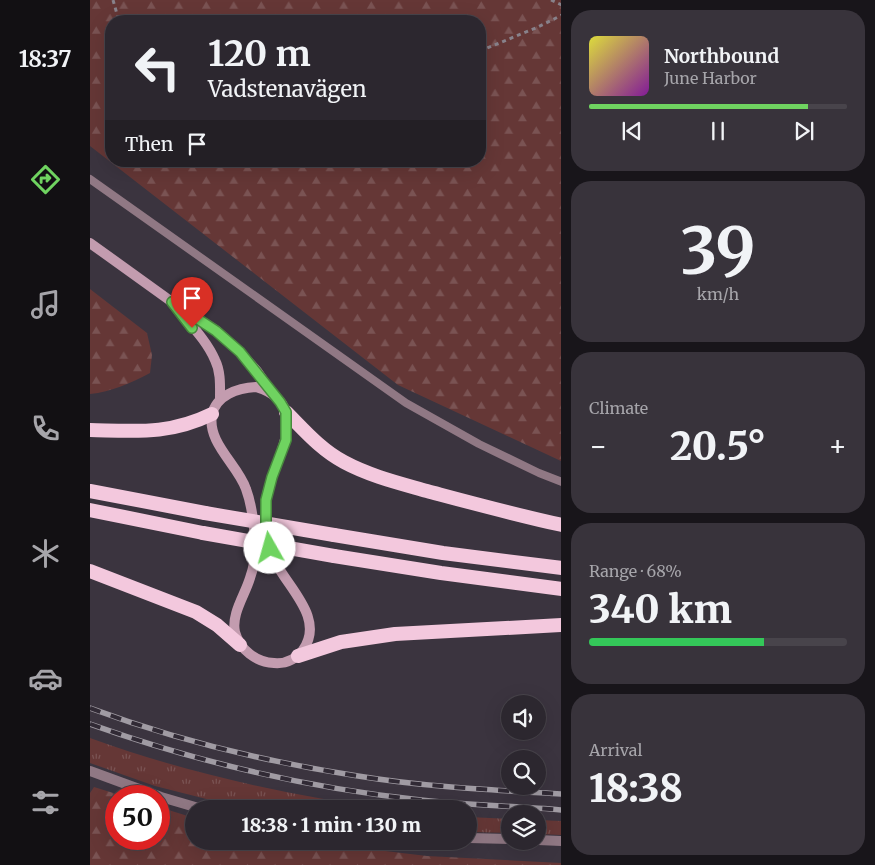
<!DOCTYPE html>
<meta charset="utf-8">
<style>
:root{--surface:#2c272f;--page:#38333b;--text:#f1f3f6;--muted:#a6a5aa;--line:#48444b;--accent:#6fd360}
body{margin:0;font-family:Merriweather,serif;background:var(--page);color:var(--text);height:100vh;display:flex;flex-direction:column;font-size:19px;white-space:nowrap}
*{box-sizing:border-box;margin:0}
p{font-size:16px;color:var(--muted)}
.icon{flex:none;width:28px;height:28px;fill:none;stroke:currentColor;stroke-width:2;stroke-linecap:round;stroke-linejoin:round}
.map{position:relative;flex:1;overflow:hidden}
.drawer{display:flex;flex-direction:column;gap:10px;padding:10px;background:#18151a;width:314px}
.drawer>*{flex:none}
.guide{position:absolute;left:15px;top:15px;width:381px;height:152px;border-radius:20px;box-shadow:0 5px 20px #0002,0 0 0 1px var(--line);background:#2c272f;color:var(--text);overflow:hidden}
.tools{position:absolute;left:411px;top:695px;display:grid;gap:10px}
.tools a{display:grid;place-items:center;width:45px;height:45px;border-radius:50%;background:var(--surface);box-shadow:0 5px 20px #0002,0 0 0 1px var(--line);font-size:25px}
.speed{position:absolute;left:15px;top:785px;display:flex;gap:10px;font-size:25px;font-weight:700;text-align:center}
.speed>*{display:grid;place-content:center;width:65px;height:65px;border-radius:50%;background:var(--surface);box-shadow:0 5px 20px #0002,0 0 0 1px var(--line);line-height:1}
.speed .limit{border:8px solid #d22;background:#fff;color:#111}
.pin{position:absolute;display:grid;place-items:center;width:42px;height:42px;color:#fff;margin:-51px -21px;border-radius:50% 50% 50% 0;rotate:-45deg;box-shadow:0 0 5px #0007}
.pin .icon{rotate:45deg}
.me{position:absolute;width:55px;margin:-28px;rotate:353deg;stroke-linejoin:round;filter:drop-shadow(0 0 4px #0008)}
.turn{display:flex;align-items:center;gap:18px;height:105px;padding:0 20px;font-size:22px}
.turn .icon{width:65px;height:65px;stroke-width:2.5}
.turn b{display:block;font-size:35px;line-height:42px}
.then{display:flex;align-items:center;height:48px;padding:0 20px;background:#0003;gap:10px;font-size:19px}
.big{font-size:38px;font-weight:800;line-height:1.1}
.drawer .widget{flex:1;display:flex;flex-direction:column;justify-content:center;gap:8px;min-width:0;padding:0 18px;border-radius:20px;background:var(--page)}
.drawer .dial{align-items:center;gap:0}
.dial b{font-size:65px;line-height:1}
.song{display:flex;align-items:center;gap:15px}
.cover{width:60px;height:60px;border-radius:8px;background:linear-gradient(135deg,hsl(60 70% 55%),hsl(290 70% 35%))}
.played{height:5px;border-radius:2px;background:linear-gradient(90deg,var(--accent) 85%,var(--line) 85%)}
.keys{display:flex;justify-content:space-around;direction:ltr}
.heat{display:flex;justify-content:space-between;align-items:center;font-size:28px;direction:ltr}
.charge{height:8px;border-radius:4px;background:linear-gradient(90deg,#34c759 68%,var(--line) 0)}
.trip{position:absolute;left:95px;top:800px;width:292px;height:50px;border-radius:25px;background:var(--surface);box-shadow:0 5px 20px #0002,0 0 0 1px var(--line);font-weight:800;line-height:50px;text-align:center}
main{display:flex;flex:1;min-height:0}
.menu{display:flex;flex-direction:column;width:90px;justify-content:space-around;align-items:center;background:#121013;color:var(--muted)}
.menu .icon{width:35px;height:35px}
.menu .selected{color:var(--accent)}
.menu b{font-size:22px;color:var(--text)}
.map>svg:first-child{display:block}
</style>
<main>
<nav class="menu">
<b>18:37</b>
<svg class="icon selected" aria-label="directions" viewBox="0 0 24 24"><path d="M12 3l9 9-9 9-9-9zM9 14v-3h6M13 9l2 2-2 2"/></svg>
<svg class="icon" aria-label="music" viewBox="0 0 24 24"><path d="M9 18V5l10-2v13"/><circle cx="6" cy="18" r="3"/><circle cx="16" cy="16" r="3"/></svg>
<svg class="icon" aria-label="phone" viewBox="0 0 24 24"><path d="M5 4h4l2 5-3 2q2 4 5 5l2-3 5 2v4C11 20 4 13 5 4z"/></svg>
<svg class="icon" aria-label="climate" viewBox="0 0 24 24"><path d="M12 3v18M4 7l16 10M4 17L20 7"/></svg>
<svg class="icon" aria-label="car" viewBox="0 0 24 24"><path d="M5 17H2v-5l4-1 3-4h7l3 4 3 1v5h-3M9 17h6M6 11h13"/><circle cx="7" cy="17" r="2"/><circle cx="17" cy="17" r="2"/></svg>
<svg class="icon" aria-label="filters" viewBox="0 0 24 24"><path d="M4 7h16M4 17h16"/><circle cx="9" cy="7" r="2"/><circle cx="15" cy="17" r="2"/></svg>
</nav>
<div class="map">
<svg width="472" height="865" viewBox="0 0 472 865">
<defs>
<pattern id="grass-tufts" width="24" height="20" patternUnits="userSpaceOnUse" patternTransform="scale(1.25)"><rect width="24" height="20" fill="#653736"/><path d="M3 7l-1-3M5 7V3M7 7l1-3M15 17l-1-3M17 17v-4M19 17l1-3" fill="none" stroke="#7a5353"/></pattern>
<pattern id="forest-firs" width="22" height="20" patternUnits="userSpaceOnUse" patternTransform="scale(1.25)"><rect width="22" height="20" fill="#653736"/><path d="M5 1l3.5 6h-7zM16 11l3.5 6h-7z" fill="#7a5353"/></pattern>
</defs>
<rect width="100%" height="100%" fill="#3b343f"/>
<g fill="url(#grass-tufts)">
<path d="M0 738C96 773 197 795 298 809H155L144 806 65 786 0 763Z"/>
<path d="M379 817 420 819V833L379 832Z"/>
<path d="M448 820 471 821V835L448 834Z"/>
</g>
<g fill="url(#forest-firs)" fill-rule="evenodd">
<path d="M0 0H471V461L308 385 0 146ZM21 21H390V161H21Z"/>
<path d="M0 289 57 333 62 355 60 373C41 383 21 392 0 394Z"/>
<path d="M4 787 33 796H26V839H69V807L104 818V841H212L337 856 471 863V865H0V793Z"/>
</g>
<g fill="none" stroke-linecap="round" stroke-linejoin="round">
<g stroke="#88828b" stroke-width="3" stroke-dasharray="4 4" stroke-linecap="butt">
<path d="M23 0 29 21"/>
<path d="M461 0 472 5"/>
<path d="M390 51 448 27 472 15"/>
</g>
<path stroke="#907884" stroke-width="8" d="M0 179 316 403 389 444 449 473 472 482"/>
<g stroke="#907884" stroke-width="10">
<path d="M0 771 71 797 112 809"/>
<path d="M379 838 420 839"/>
<path d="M448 840 472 841"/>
</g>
<g stroke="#c39caf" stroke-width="10">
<path d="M0 243 82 302 127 331 150 352 167 371 182 393"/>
<path d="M88 309C100 324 117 341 125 360 131 372 130 386 130 399"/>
<path d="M166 387C227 405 181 462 176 500 175 508 176 518 176 526 178 539 180 551 186 563 199 589 235 619 213 650 206 659 196 664 184 663 166 662 150 650 145 632 141 614 155 595 160 578 164 567 166 553 165 541 164 524 162 505 156 489 148 465 117 443 122 415 126 395 148 388 166 387Z"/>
</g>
<g stroke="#f3c8dd" stroke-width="14">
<path d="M196 412C214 430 231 450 254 462 280 476 309 483 337 491 382 503 426 515 472 525"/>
<path d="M0 430C46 431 79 435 122 414"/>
<path d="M0 491 115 513"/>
<path d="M0 510 113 533"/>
<path d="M244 535 353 553 472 568"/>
<path d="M244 556 351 573 472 589"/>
<path d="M0 571 106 612 127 625 150 645"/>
<path d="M208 656 251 642 305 634 472 625"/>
</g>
<defs>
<g id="rail">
<path d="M0 708C86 740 177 762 268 776 335 787 403 790 472 794"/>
<path d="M0 724C107 762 218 788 331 800 378 805 425 806 472 810"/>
</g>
</defs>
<use href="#rail" stroke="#a09ba3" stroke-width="5.5"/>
<use href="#rail" stroke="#312a35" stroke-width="4" stroke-dasharray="11" stroke-linecap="butt"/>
<g stroke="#f3c8dd" stroke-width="14">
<path d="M115 513 244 535"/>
<path d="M113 533 244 556"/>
</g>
</g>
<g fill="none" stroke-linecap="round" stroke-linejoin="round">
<defs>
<path id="route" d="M102 328 82 302 126 331 150 352 190 402 196 412V440L182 477 176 500V526L180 548"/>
</defs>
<use href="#route" stroke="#48893e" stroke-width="12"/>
<use href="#route" stroke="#6fd360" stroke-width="9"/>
</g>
</svg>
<div class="tools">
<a><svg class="icon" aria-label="sound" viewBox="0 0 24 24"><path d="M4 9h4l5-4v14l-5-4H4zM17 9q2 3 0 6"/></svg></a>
<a><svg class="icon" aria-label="search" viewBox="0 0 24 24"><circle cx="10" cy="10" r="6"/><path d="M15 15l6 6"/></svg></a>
<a><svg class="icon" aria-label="layers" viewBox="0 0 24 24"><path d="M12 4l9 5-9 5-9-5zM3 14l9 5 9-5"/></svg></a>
</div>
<div class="speed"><div class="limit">50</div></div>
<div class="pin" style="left:102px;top:328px;background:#d93025"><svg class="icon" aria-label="arrive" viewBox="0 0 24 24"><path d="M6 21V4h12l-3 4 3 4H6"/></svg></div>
<svg class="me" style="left:180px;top:548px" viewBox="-20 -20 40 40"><circle r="19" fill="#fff"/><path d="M0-13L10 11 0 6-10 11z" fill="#6fd360"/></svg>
<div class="trip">18:38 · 1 min · 130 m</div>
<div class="guide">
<div class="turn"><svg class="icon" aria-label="left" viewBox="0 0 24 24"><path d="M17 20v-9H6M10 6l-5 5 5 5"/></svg><div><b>120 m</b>Vadstenavägen</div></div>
<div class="then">Then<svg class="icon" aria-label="arrive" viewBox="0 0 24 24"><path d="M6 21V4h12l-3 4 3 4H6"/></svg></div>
</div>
</div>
<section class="drawer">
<div class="widget">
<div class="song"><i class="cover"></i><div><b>Northbound</b><p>June Harbor</p></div></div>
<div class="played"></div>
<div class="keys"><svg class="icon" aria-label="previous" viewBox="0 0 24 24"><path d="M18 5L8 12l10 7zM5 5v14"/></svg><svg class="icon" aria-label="pause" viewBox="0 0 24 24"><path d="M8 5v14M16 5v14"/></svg><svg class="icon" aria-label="next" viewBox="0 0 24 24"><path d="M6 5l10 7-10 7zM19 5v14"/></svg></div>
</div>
<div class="widget dial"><b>39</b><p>km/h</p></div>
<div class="widget"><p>Climate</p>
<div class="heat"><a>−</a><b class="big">20.5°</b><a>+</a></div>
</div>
<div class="widget"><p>Range · 68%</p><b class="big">340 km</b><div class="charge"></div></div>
<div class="widget"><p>Arrival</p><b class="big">18:38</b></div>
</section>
</main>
